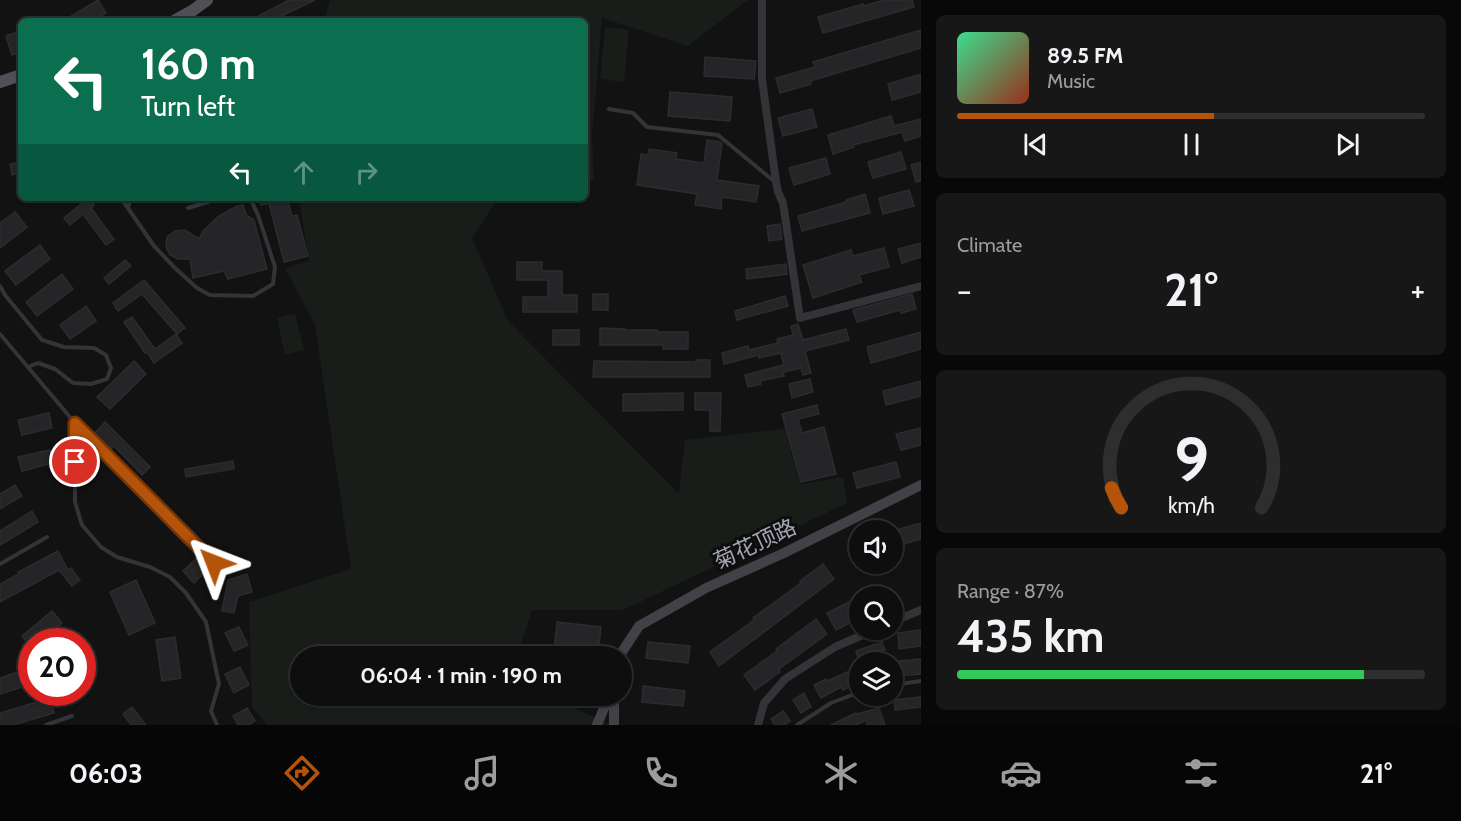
<!DOCTYPE html>
<meta charset="utf-8">
<style>
:root{--surface:#0e0e0e;--page:#171717;--text:#f1f3f6;--muted:#9b9c9e;--line:#2e2e2e;--accent:#b45309}
body{margin:0;font-family:Cabin,"Noto Sans SC",sans-serif;background:var(--page);color:var(--text);height:100vh;display:flex;flex-direction:column;font-size:22px;white-space:nowrap}
*{box-sizing:border-box;margin:0}
p{font-size:20px;color:var(--muted)}
.icon{flex:none;width:33px;height:33px;fill:none;stroke:currentColor;stroke-width:2;stroke-linecap:round;stroke-linejoin:round}
.map{position:relative;flex:1;overflow:hidden}
.details{display:flex;flex-direction:column;gap:15px;padding:15px;background:#080808;width:540px}
.details>*{flex:none}
.hud{position:absolute;left:18px;top:18px;width:570px;height:183px;border-radius:9px;box-shadow:0 2px 4px #0004,0 0 0 2px var(--line);background:#0b6e4f;color:#fff;overflow:hidden}
.fabs{position:absolute;left:849px;top:520px;display:grid;gap:12px}
.fabs a{display:grid;place-items:center;width:54px;height:54px;border-radius:50%;background:var(--surface);box-shadow:0 2px 4px #0004,0 0 0 2px var(--line);font-size:30px}
.speed{position:absolute;left:18px;top:628px;display:flex;gap:12px;font-size:30px;font-weight:700;text-align:center}
.speed>*{display:grid;place-content:center;width:78px;height:78px;border-radius:50%;background:var(--surface);box-shadow:0 2px 4px #0004,0 0 0 2px var(--line);line-height:1}
.speed .limit{border:9px solid #d22;background:#fff;color:#111}
.pin{position:absolute;display:grid;place-items:center;width:51px;height:51px;color:#fff;margin:-26px;border:3px solid #fff;border-radius:50%;box-shadow:0 2px 6px #0007}
.me{position:absolute;width:66px;margin:-33px;rotate:315deg;stroke-linejoin:round;filter:drop-shadow(0 0 4px #0008)}
.turn{display:flex;align-items:center;gap:21px;height:126px;padding:0 24px;font-size:27px}
.turn .icon{width:78px;height:78px;stroke-width:2.5}
.turn b{display:block;font-size:42px;line-height:51px}
.lanes{display:flex;align-items:center;height:57px;padding:0 24px;background:#0003;justify-content:center;gap:30px;direction:ltr}
.lanes .off{opacity:.35}
.big{font-size:45px;font-weight:700;line-height:1.1}
.details .card{flex:1;display:flex;flex-direction:column;justify-content:center;gap:9px;min-width:0;padding:0 21px;border-radius:9px;background:var(--page)}
.details .dial{align-items:center;gap:0}
.dial svg{height:156px;overflow:visible;fill:none;stroke:var(--line);stroke-width:7;stroke-linecap:round;text-anchor:middle}
.dial text{fill:var(--text);stroke:none}
.song{display:flex;align-items:center;gap:18px}
.cover{width:72px;height:72px;border-radius:9px;background:linear-gradient(135deg,hsl(150 70% 55%),hsl(10 70% 35%))}
.played{height:6px;border-radius:3px;background:linear-gradient(90deg,var(--accent) 55%,var(--line) 55%)}
.keys{display:flex;justify-content:space-around;direction:ltr}
.heat{display:flex;justify-content:space-between;align-items:center;font-size:33px;direction:ltr}
.charge{height:9px;border-radius:4px;background:linear-gradient(90deg,#34c759 87%,var(--line) 0)}
.trip{position:absolute;left:290px;top:646px;width:342px;height:60px;border-radius:30px;background:var(--surface);box-shadow:0 2px 4px #0004,0 0 0 2px var(--line);font-weight:700;line-height:60px;text-align:center}
.tabs{display:flex;height:96px;justify-content:space-around;align-items:center;background:#060606;color:var(--muted)}
.tabs .icon{width:42px;height:42px}
.tabs .on{color:var(--accent)}
.tabs b{font-size:27px;color:var(--text)}
main{display:flex;flex:1;min-height:0}
.map>svg:first-child{display:block}
</style>
<main>
<div class="map">
<svg width="921" height="725" viewBox="0 0 921 725">
<rect width="100%" height="100%" fill="#121213"/>
<g fill="#181d1a">
<path d="M330 0H748L688 46 602 18 592 135 594 180 585 183V21H324Z"/>
<path d="M605 27 629 30 624 82 600 79Z"/>
<path d="M299 198H498L472 238 508 321 679 494 685 440 785 429 800 484 843 477 847 503 623 610H532L517 657H300V696H549L611 725H268L252 707 249 602 351 569 315 325 285 268 309 261Z"/>
<path d="M295 314 304 350 285 355 277 318Z"/>
</g>
<g fill="#252527" stroke="#2c2c2f" stroke-width="1.5">
<path d="M98 0 106 13 92 21H63Z"/>
<path d="M289 0H315L271 21H249Z"/>
<path d="M885 0H912L914 7 823 33 818 17 863 4V6Z"/>
<path d="M921 30V48L810 81 811 84 780 93 776 78 815 67 813 62Z"/>
<path d="M21 31V52L12 55 6 36Z"/>
<path d="M705 57 756 61 754 79 704 76Z"/>
<path d="M921 74V92L892 100 888 84Z"/>
<path d="M670 92 732 97 730 121 668 116Z"/>
<path d="M812 109 817 127 783 136 778 118Z"/>
<path d="M891 116 894 126 921 119V136L905 141 902 132 853 145 854 147 833 154 828 135Z"/>
<path d="M707 140 720 142 722 143 717 180 759 186 756 202 722 197 721 209 695 205 697 194 637 185 641 154 648 155 649 149 677 153 676 159 704 163Z"/>
<path d="M901 152 906 169 873 178 868 162Z"/>
<path d="M826 158 830 174 794 185 789 168Z"/>
<path d="M21 162V173L12 175 10 164Z"/>
<path d="M921 162V181L916 182 911 165Z"/>
<path d="M909 190 914 206 883 214 879 198Z"/>
<path d="M865 194 870 213 802 231 798 216 846 202V200Z"/>
<path d="M88 198 94 205 91 208 114 239 106 245 83 214 70 225 64 218Z"/>
<path d="M259 198H287L292 216 297 215 308 256 284 262 269 203 261 205Z"/>
<path d="M243 205 247 216 254 220 267 269 228 279 224 271 193 278 190 259H178L170 255 166 247 167 237 175 231 185 230 199 239 203 231 219 216 235 207Z"/>
<path d="M15 212 27 227 0 248V223Z"/>
<path d="M780 224 782 239 769 241 767 226Z"/>
<path d="M921 243V257L902 263 898 249Z"/>
<path d="M40 245 50 259 16 285 5 271Z"/>
<path d="M884 248 889 267 859 275 862 282 813 298 803 265 851 250 853 256Z"/>
<path d="M125 260 131 266 109 284 104 278Z"/>
<path d="M517 262H542V271H562V295H577V312H523V297H548V280H517Z"/>
<path d="M786 264 787 274 747 279 746 269Z"/>
<path d="M62 274 73 289 37 316 26 302Z"/>
<path d="M144 280 185 328 177 334 142 294 118 311 113 303Z"/>
<rect x="593" y="294" width="15" height="16"/>
<path d="M912 294 916 309 901 313 900 310 857 322 853 310Z"/>
<path d="M785 296 788 306 737 320 735 311Z"/>
<path d="M86 306 96 321 70 339 60 325Z"/>
<path d="M132 317 155 349 176 334 182 343 154 363 147 352 145 353 124 322Z"/>
<path d="M798 324 803 340 846 329 849 340 805 351 811 373 803 375 801 368 783 372 784 376 760 381 761 384 748 387 745 375 784 365 781 353 759 358V355L724 364 722 353 748 346 749 350 778 343 777 339 793 335 791 326Z"/>
<path d="M600 328 625 329V330H657V332H688V349H663V345H600Z"/>
<rect x="553" y="330" width="26" height="15"/>
<path d="M921 332V349L871 363 867 347Z"/>
<path d="M696 360H710V377H593L594 361 696 362Z"/>
<path d="M134 361 146 374 110 409 97 397Z"/>
<path d="M810 379 813 392 792 398 789 384Z"/>
<path d="M921 381V396L886 405 883 391Z"/>
<path d="M683 393V410L623 411V394Z"/>
<path d="M695 393H721L720 431H710V410H695Z"/>
<path d="M817 405 819 414 798 419 802 433 824 427 836 474 801 482 782 414Z"/>
<path d="M49 413 52 428 22 435 18 420Z"/>
<path d="M105 422 150 467 142 475 114 446 110 450 93 435Z"/>
<path d="M921 428V445L901 450 896 434Z"/>
<path d="M50 450 53 463 22 471 18 457Z"/>
<path d="M233 461 234 469 186 477 185 469Z"/>
<path d="M896 462 900 477 857 488 853 473Z"/>
<path d="M15 485 22 496 0 509V494Z"/>
<path d="M32 511 38 522 0 545V531Z"/>
<path d="M921 523V539L894 547 892 531Z"/>
<path d="M58 551 68 570 71 568 80 580 72 586 59 570 0 602V584L19 574 18 572Z"/>
<path d="M200 555 211 567 194 583 183 571Z"/>
<path d="M823 564 834 579 719 666 710 652 754 620 753 618 801 583 800 581Z"/>
<path d="M247 574 252 592 238 596 234 613 222 611 228 580Z"/>
<path d="M136 580 155 623 129 635 110 592Z"/>
<path d="M876 588 881 597H860V618L836 630 827 613Z"/>
<path d="M52 611 62 623 40 642H32V648L22 636Z"/>
<path d="M816 619 827 634 779 669 780 672 755 690 744 675 777 651 776 649Z"/>
<path d="M557 622 601 627 599 644H597L595 657H541V650L554 651Z"/>
<path d="M239 627 248 645 234 651 225 633Z"/>
<path d="M921 630V646L899 649 898 633Z"/>
<path d="M175 637 181 678 162 681 156 640Z"/>
<path d="M648 642 690 646 688 663 646 658Z"/>
<path d="M882 642 885 650H882V655L859 662 856 651Z"/>
<path d="M921 659V674L900 676 899 661Z"/>
<path d="M240 667 249 685 234 693 225 674Z"/>
<path d="M24 670 29 685 0 694V678Z"/>
<path d="M850 671 856 684 843 690 841 687 821 698 814 685 826 679 827 681Z"/>
<path d="M643 686 685 691 683 706 642 702Z"/>
<path d="M804 693 811 707 801 713 793 700Z"/>
<path d="M921 697V707L895 710 894 700Z"/>
<path d="M50 698 54 713 13 725H0V713Z"/>
<path d="M132 707 146 725H131L123 714Z"/>
<path d="M247 708 255 721 248 725H238L233 716Z"/>
<path d="M879 708 885 725H867L866 720 856 725H831L856 713 857 714Z"/>
<path d="M783 711 790 721 784 725H775L771 719Z"/>
</g>
<g fill="none" stroke-linecap="round" stroke-linejoin="round">
<g stroke="#333338" stroke-width="4">
<path d="M609 109 633 113 647 127 718 135 775 182"/>
<path d="M121 198 154 246 175 268 197 288 210 295 253 296 273 284 275 267 258 215 250 198"/>
<path d="M128 207 131 198"/>
<path d="M188 208 221 198"/>
<path d="M0 286 5 295 42 340 64 347 94 348 106 355 111 368 107 379 91 384 73 383 55 369 38 363 28 367"/>
<path d="M0 334 75 423 214 563"/>
<path d="M75 423V502L82 525 101 547 117 557 150 567 170 577 186 593 206 622 219 684 211 711 217 725"/>
<path d="M0 564 47 537"/>
<path d="M892 685 921 681"/>
<path d="M46 725 72 716"/>
<path d="M797 725 831 703 860 692"/>
</g>
<g stroke="#333338" stroke-width="8">
<path d="M762 0V79L776 182 778 192 783 203 800 318 921 286"/>
<path d="M892 622 921 610"/>
<path d="M758 725 764 703 785 679 835 647 874 630"/>
</g>
<g stroke="#414147" stroke-width="10">
<path d="M621 657 622 652 639 626 706 588 784 553 921 485"/>
<path d="M597 725 609 696"/>
<path d="M614 725V696"/>
</g>
<g stroke="#4f4f56" stroke-width="12">
<path d="M174 21 192 11 207 0"/>
<path d="M0 82 21 75"/>
</g>
</g>
<g fill="none" stroke-linecap="round" stroke-linejoin="round">
<defs>
<path id="route" d="M75 462V423L214 563"/>
</defs>
<use href="#route" stroke="#753606" stroke-width="15"/>
<use href="#route" stroke="#b45309" stroke-width="10"/>
</g>
<g text-anchor="middle" dominant-baseline="central" stroke-width="6" stroke-linejoin="round" paint-order="stroke">
<g font-size="22" fill="#a4a6b3" stroke="#0d0d0e">
<text transform="translate(755 544) rotate(-25)">菊花顶路</text>
</g>
</g>
</svg>
<div class="fabs">
<a><svg class="icon" aria-label="sound" viewBox="0 0 24 24"><path d="M4 9h4l5-4v14l-5-4H4zM17 9q2 3 0 6"/></svg></a>
<a><svg class="icon" aria-label="search" viewBox="0 0 24 24"><circle cx="10" cy="10" r="6"/><path d="M15 15l6 6"/></svg></a>
<a><svg class="icon" aria-label="layers" viewBox="0 0 24 24"><path d="M12 4l9 5-9 5-9-5zM3 14l9 5 9-5"/></svg></a>
</div>
<div class="speed"><div class="limit">20</div></div>
<div class="pin" style="left:75px;top:462px;background:#d93025"><svg class="icon" aria-label="arrive" viewBox="0 0 24 24"><path d="M6 21V4h12l-3 4 3 4H6"/></svg></div>
<svg class="me" style="left:214px;top:563px" viewBox="-20 -20 40 40"><path d="M0-17L14 15 0 8-14 15z" fill="#b45309" stroke="#fff" stroke-width="4"/></svg>
<div class="trip">06:04 · 1 min · 190 m</div>
<div class="hud">
<div class="turn"><svg class="icon" aria-label="left" viewBox="0 0 24 24"><path d="M17 20v-9H6M10 6l-5 5 5 5"/></svg><div><b>160 m</b>Turn left</div></div>
<div class="lanes"><svg class="icon" aria-label="left" viewBox="0 0 24 24"><path d="M17 20v-9H6M10 6l-5 5 5 5"/></svg><svg class="icon off" aria-label="ahead" viewBox="0 0 24 24"><path d="M12 20V5M6 11l6-6 6 6"/></svg><svg class="icon off" aria-label="right" viewBox="0 0 24 24"><path d="M7 20v-9h11M14 6l5 5-5 5"/></svg></div>
</div>
</div>
<section class="details">
<div class="card">
<div class="song"><i class="cover"></i><div><b>89.5 FM</b><p>Music</p></div></div>
<div class="played"></div>
<div class="keys"><svg class="icon" aria-label="previous" viewBox="0 0 24 24"><path d="M18 5L8 12l10 7zM5 5v14"/></svg><svg class="icon" aria-label="pause" viewBox="0 0 24 24"><path d="M8 5v14M16 5v14"/></svg><svg class="icon" aria-label="next" viewBox="0 0 24 24"><path d="M6 5l10 7-10 7zM19 5v14"/></svg></div>
</div>
<div class="card"><p>Climate</p>
<div class="heat"><a>−</a><b class="big">21°</b><a>+</a></div>
</div>
<div class="card dial"><svg viewBox="0 0 100 80">
<path d="M14 69A42 42 0 1 1 86 69"/>
<path d="M14 69A42 42 0 0 1 9 59" stroke="#b45309"/>
<text x="50" y="56" font-size="32" font-weight="700">9</text>
<text x="50" y="72" font-size="11">km/h</text>
</svg></div>
<div class="card"><p>Range · 87%</p><b class="big">435 km</b><div class="charge"></div></div>
</section>
</main>
<nav class="tabs">
<b>06:03</b>
<svg class="icon on" aria-label="directions" viewBox="0 0 24 24"><path d="M12 3l9 9-9 9-9-9zM9 14v-3h6M13 9l2 2-2 2"/></svg>
<svg class="icon" aria-label="music" viewBox="0 0 24 24"><path d="M9 18V5l10-2v13"/><circle cx="6" cy="18" r="3"/><circle cx="16" cy="16" r="3"/></svg>
<svg class="icon" aria-label="phone" viewBox="0 0 24 24"><path d="M5 4h4l2 5-3 2q2 4 5 5l2-3 5 2v4C11 20 4 13 5 4z"/></svg>
<svg class="icon" aria-label="climate" viewBox="0 0 24 24"><path d="M12 3v18M4 7l16 10M4 17L20 7"/></svg>
<svg class="icon" aria-label="car" viewBox="0 0 24 24"><path d="M5 17H2v-5l4-1 3-4h7l3 4 3 1v5h-3M9 17h6M6 11h13"/><circle cx="7" cy="17" r="2"/><circle cx="17" cy="17" r="2"/></svg>
<svg class="icon" aria-label="filters" viewBox="0 0 24 24"><path d="M4 7h16M4 17h16"/><circle cx="9" cy="7" r="2"/><circle cx="15" cy="17" r="2"/></svg>
<b>21°</b>
</nav>
